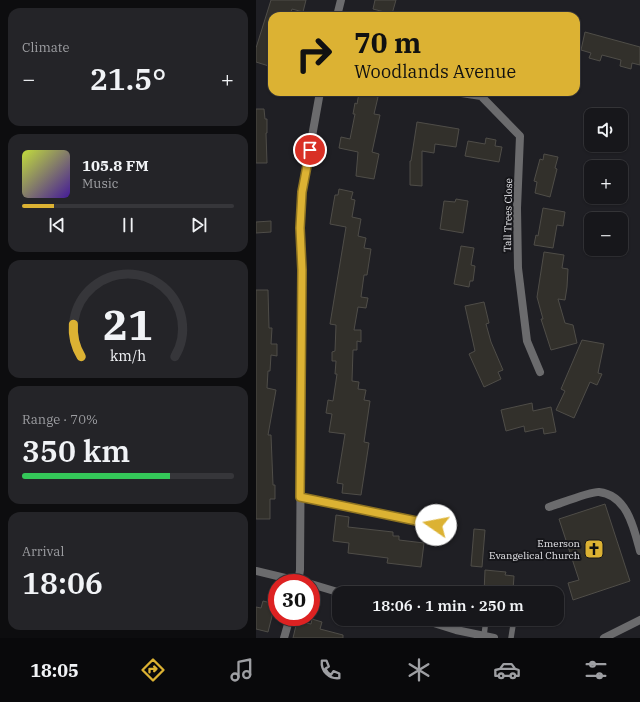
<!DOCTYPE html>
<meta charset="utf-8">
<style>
:root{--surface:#17171b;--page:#242428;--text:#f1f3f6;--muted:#9e9fa3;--line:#36363a;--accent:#dcb233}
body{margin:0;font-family:"IBM Plex Serif",serif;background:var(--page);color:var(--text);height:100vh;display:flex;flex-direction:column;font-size:15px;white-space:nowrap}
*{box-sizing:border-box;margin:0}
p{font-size:13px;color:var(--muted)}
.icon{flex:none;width:22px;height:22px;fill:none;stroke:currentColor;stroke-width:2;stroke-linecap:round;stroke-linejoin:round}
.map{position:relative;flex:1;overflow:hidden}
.panel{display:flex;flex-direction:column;gap:8px;padding:8px;background:#0d0d0f;width:256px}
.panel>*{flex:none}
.banner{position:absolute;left:12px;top:12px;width:312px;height:84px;border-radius:12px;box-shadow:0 1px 3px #0004,0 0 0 1px var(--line);background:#dcb233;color:#111;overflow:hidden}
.fabs{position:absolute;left:328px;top:108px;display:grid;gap:8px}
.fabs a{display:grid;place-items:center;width:44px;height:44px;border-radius:8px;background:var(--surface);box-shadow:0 1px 3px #0004,0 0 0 1px var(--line);font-size:20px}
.speed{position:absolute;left:12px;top:574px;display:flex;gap:8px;font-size:20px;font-weight:700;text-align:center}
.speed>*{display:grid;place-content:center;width:52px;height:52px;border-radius:50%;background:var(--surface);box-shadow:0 1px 3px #0004,0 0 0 1px var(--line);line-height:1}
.speed .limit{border:6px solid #d22;background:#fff;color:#111}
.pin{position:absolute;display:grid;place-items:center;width:34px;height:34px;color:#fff;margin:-17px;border:2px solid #fff;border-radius:50%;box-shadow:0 1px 4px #0007}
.me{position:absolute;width:44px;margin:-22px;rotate:282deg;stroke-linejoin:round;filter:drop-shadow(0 0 3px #0008)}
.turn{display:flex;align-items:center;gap:14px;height:84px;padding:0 20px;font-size:18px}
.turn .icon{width:52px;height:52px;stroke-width:2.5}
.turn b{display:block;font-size:28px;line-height:34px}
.big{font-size:30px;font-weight:600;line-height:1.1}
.panel .widget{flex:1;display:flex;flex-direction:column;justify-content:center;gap:6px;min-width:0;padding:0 14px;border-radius:12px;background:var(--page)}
.panel .dial{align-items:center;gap:0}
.dial svg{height:104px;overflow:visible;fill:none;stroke:var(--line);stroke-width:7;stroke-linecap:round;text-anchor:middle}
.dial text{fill:var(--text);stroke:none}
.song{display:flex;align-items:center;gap:12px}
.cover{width:48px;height:48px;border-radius:6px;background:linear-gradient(135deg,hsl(70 70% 55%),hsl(260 70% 35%))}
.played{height:4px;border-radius:2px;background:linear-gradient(90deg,var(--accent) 15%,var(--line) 15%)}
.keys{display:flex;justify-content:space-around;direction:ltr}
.heat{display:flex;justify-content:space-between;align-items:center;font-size:22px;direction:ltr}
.charge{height:6px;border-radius:3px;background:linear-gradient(90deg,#34c759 70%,var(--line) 0)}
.trip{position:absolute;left:76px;top:586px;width:232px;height:40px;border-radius:12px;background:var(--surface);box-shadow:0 1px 3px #0004,0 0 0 1px var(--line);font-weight:600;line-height:40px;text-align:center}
.dock{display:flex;height:64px;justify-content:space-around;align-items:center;background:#09090b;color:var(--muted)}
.dock .icon{width:28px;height:28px}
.dock .active{color:var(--accent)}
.dock b{font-size:18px;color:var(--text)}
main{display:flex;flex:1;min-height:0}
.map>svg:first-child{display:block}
</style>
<main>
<section class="panel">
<div class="widget"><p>Climate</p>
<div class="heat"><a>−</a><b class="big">21.5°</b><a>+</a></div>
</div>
<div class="widget">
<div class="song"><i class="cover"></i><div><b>105.8 FM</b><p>Music</p></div></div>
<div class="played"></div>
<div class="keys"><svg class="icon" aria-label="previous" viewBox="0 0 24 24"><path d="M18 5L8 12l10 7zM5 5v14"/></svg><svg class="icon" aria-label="pause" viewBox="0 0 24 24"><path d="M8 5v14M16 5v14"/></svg><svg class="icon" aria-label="next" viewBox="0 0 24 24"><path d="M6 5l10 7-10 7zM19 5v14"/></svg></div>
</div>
<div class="widget dial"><svg viewBox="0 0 100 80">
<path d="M14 69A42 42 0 1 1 86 69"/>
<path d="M14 69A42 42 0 0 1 8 44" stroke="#dcb233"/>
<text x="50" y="56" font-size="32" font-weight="700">21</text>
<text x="50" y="72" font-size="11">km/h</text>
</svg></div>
<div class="widget"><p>Range · 70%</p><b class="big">350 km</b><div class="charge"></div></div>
<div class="widget"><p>Arrival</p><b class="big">18:06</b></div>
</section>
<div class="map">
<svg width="384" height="638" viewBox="0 0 384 638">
<rect width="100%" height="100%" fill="#1f1f24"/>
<g fill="#32302b" stroke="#4f4d48">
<path d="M15 0H50L47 12 36 9 34 16H16V67L0 62V48Z"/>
<path d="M119 0H140L136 14 117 9Z"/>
<path d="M329 32 384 47V65L376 63 375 69 364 66 365 60 346 55 344 61 333 58 335 53 325 50Z"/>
<path d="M103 93 122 97 118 114 124 115 116 152 123 154 118 179 100 176 102 152 83 148 85 137 94 139 99 114H97L99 103 101 104Z"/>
<path d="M0 109H8L9 119H11V133H10L11 163H0Z"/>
<path d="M161 122 203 129 200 147 179 144 178 153 166 151V186L154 185V161H155Z"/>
<path d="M230 138 240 140 239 146 246 147 243 162 209 156 212 141 229 144Z"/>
<path d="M288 154 302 157 299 168 301 169 294 197 279 193 281 182 278 181 284 159 287 160Z"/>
<path d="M83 189 97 192 95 199 99 200 96 217 105 219 102 236 110 238 108 248 115 249 111 275H108L105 297 112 298 110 308 102 307 98 330H105V342L101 341V350H97L96 381 103 382 102 389 110 390 108 400 114 401 108 442 113 443 105 495 86 493 87 484 81 483 89 434 73 432 76 414 70 413 72 400 77 401 81 374H79L80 361H76V352L79 351 80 325 74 324 90 227 74 224 79 195H82Z"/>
<path d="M200 199 212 201 207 233 184 229 188 201 199 202Z"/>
<path d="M287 208 309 212 307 226 301 225 297 248 278 245 280 235 282 236Z"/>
<path d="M15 221V232L0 233V222Z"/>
<path d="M205 246 218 248 215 265 219 266 217 281H214L213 287 198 284Z"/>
<path d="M288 252 308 255 306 268 312 269 311 287 309 300 302 299 309 323 317 325 321 343 295 350 285 319H287L281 297Z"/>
<path d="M0 290H12L13 328H16L15 344H21V356L15 355 14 371H12L11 388 20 390 12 435H15L17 485H19V499H14V519H0Z"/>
<path d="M228 302 233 323 230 324 235 342 247 370 242 372 245 379 228 387 213 354 219 351 209 306Z"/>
<path d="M326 340 348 344 342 373 346 374 341 385 334 382 318 418 300 410 309 391 305 389Z"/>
<path d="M276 403 277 411 295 407 300 432 288 434 287 428 269 432 268 426 250 431 245 410Z"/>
<path d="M349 504 374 581 317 600 312 583 323 580 303 519Z"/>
<path d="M80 515 93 517 92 527 137 532V536H143V540L168 543 165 567 131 563 132 558 92 553 93 543 77 541Z"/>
<path d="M218 529 229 530 226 567 215 566Z"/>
<path d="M229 570 250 572 249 575 258 576 257 590 247 589V593H228Z"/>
<path d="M7 601 19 604 12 632 0 629V607L5 608Z"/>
<path d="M56 619 66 622 64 629 87 635V638H37L41 621 55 624Z"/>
</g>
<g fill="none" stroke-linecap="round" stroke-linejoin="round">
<g stroke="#6b6b6d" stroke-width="5.5">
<path d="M228 636 230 619"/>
<path d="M255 638 258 619"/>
</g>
<g stroke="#6b6b6d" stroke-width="8">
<path d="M81 16 85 0"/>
<path d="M199 92 225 96 264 136 261 208 262 268 271 341 284 372"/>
<path d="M44 497 180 525"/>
<path d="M293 507C303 504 335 491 343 492 371 495 378 528 384 551"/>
<path d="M42 583 44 570 46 270 44 228 46 192 64 92"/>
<path d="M28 638 34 617"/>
</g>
<g stroke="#6b6b6d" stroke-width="8">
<path d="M0 571 50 583"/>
<path d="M55 584 85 593"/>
<path d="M165 619 200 630 238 638"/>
<path d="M348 638 384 620"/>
</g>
</g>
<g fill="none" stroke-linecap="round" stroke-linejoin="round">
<defs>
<path id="route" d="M54 150 46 192 44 228 46 270 44 497 180 525"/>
</defs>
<use href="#route" stroke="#8f7421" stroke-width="10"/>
<use href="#route" stroke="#dcb233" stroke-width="7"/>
</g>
<defs>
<symbol id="church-square" viewBox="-11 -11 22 22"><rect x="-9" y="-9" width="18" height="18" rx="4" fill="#dcb233" stroke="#16161a"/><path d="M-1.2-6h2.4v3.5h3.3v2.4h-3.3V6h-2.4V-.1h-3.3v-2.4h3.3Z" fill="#111"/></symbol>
</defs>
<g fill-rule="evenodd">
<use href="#church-square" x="327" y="538" width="22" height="22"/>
</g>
<g text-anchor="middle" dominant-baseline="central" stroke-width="4" stroke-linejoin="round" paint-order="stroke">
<g font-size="10" fill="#e4e4e8" stroke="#16161a">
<text transform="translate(252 215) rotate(-89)">Tall Trees Close</text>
</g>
<g font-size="10" fill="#e4e4e8" stroke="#16161a" text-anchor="end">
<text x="324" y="543">Emerson<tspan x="324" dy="12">Evangelical Church</tspan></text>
</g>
</g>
</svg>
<div class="fabs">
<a><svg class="icon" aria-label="sound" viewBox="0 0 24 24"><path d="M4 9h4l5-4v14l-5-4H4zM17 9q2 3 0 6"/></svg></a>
<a>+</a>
<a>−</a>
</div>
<div class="speed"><div class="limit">30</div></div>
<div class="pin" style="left:54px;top:150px;background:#d93025"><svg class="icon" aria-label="arrive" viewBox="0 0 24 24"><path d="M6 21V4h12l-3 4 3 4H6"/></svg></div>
<svg class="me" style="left:180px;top:525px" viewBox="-20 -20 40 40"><circle r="19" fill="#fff"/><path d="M0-13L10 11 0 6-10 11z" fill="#dcb233"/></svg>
<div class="trip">18:06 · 1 min · 250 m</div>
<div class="banner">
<div class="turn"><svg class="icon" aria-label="right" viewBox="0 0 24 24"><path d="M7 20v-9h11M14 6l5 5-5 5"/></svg><div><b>70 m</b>Woodlands Avenue</div></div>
</div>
</div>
</main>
<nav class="dock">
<b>18:05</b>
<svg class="icon active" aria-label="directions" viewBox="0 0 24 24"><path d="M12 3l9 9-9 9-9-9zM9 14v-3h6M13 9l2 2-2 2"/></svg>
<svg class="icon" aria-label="music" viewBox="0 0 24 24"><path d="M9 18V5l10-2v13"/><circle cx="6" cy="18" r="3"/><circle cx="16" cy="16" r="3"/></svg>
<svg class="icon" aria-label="phone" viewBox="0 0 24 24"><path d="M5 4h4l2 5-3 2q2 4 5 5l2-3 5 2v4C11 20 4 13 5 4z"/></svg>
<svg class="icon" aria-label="climate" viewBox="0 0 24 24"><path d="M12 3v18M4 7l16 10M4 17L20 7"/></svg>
<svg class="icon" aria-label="car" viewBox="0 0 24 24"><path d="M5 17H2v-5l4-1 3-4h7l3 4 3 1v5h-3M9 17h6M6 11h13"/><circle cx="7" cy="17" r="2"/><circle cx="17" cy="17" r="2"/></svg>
<svg class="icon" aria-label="filters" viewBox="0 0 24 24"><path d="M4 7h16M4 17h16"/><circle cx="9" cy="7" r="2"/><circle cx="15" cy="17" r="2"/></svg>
</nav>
